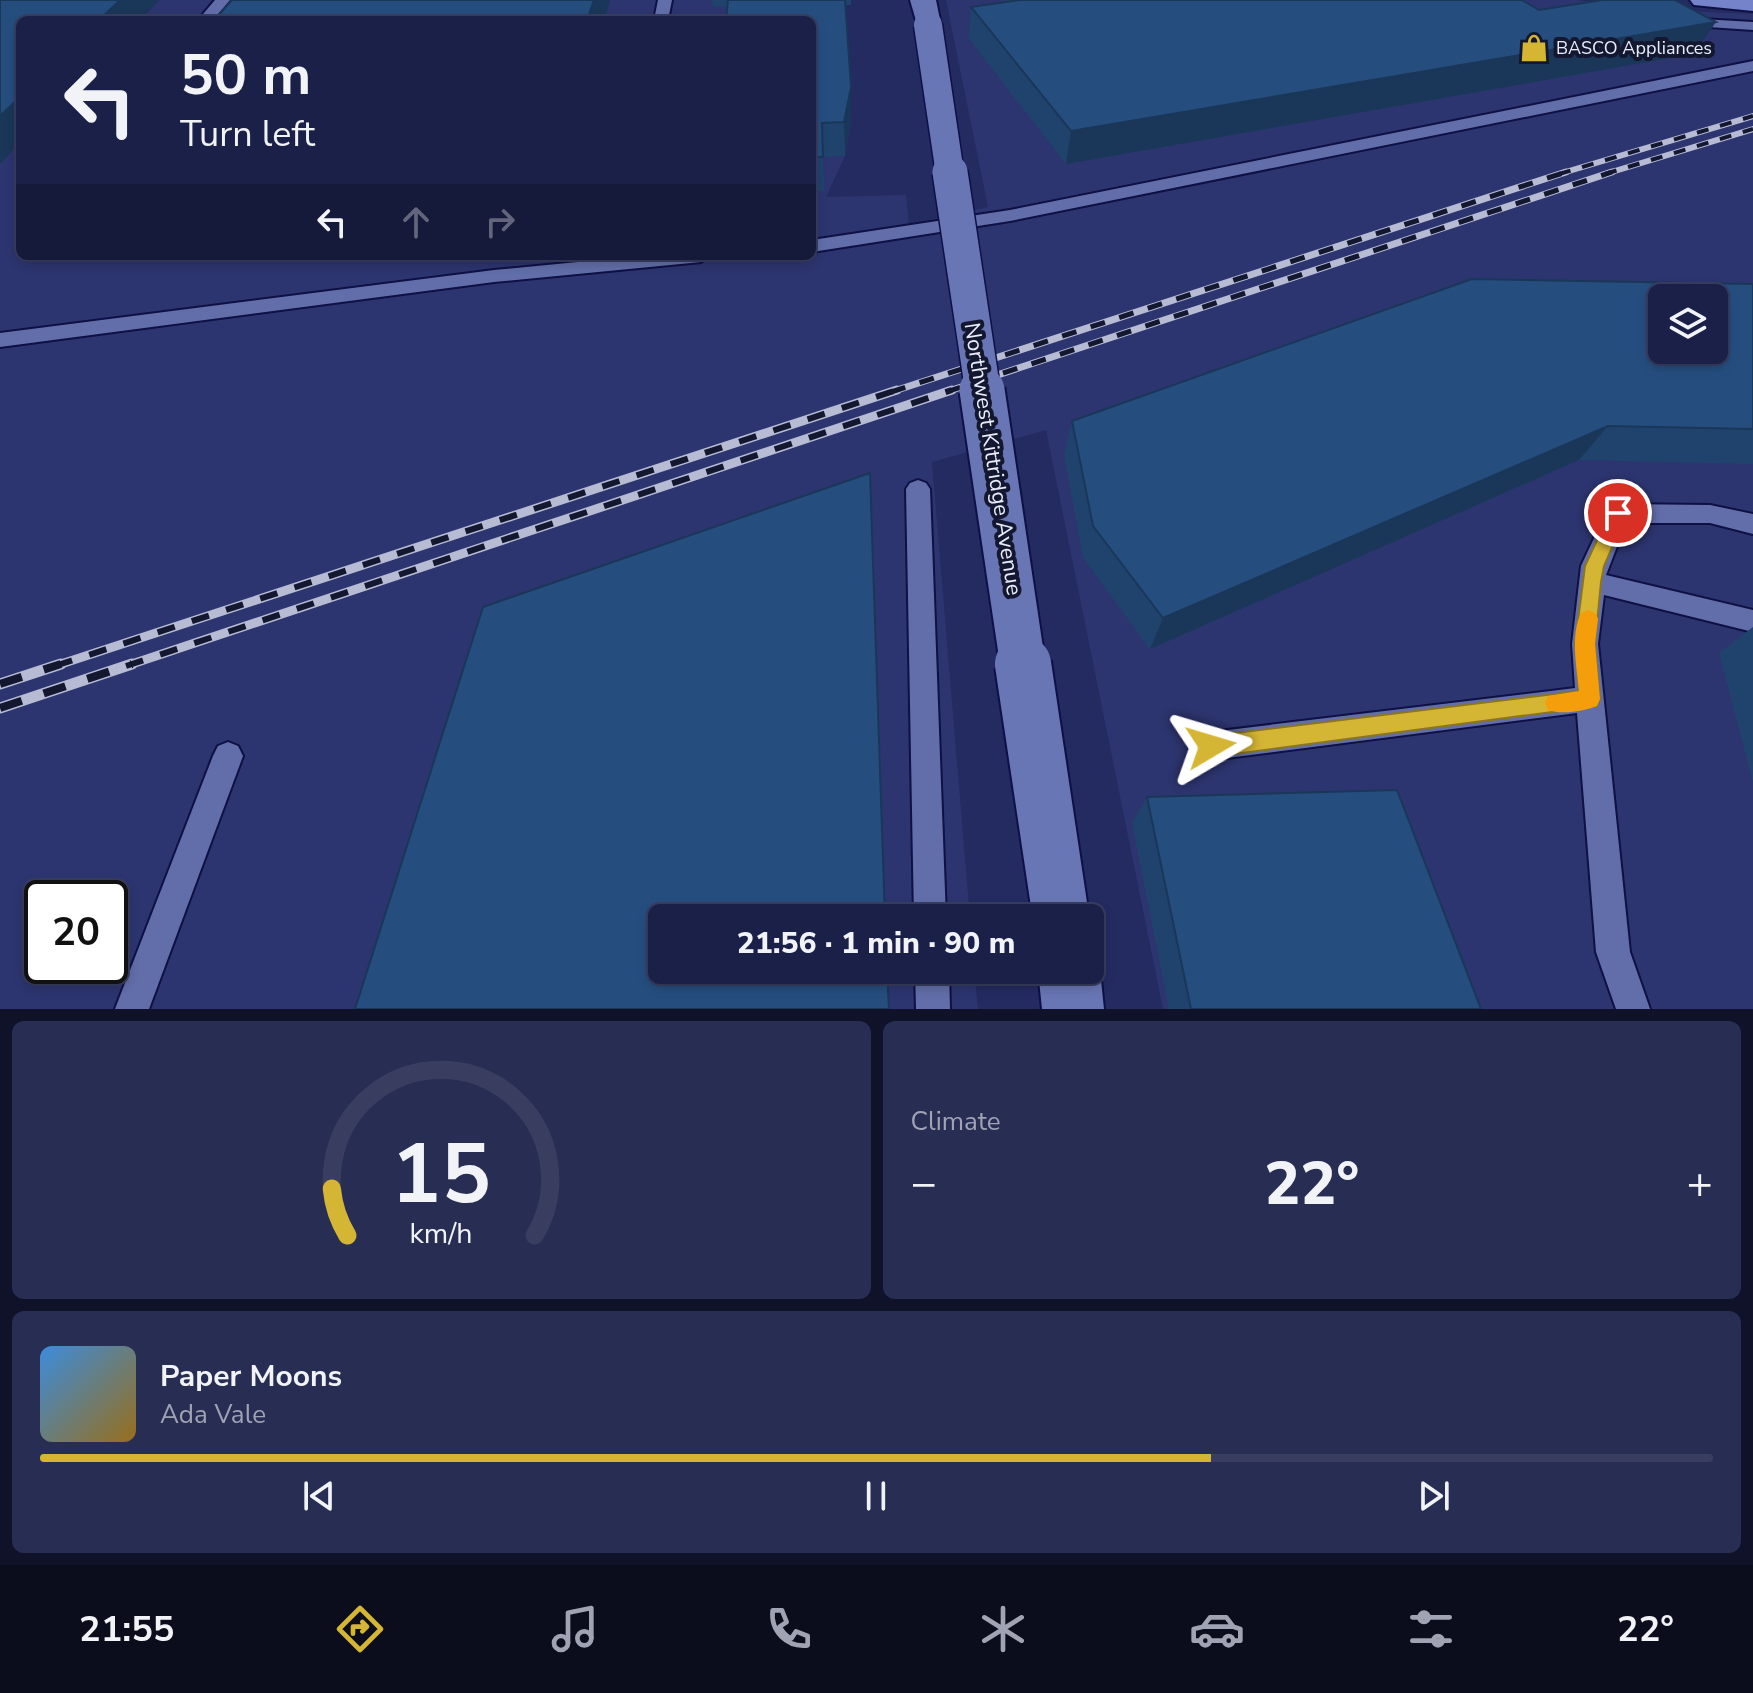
<!DOCTYPE html>
<meta charset="utf-8">
<style>
:root{--surface:#1b2049;--page:#282d53;--text:#f1f3f6;--muted:#a0a3b4;--line:#393e61;--accent:#d5b534}
body{margin:0;font-family:"Nunito Sans",sans-serif;background:var(--page);color:var(--text);height:100vh;display:flex;flex-direction:column;font-size:30px;white-space:nowrap}
*{box-sizing:border-box;margin:0}
p{font-size:26px;color:var(--muted)}
.icon{flex:none;width:44px;height:44px;fill:none;stroke:currentColor;stroke-width:2;stroke-linecap:round;stroke-linejoin:round}
.map{position:relative;height:1009px;overflow:hidden}
.drawer{display:flex;flex-direction:column;gap:12px;padding:12px;background:#0f1228;flex:1}
.drawer>*{flex:none}
.banner{position:absolute;left:16px;top:16px;width:800px;height:244px;border-radius:12px;box-shadow:0 4px 12px #0003,0 0 0 2px var(--line);background:#1b2049;color:var(--text);overflow:hidden}
.buttons{position:absolute;left:1648px;top:284px;display:grid;gap:16px}
.buttons a{display:grid;place-items:center;width:80px;height:80px;border-radius:12px;background:var(--surface);box-shadow:0 4px 12px #0003,0 0 0 2px var(--line);font-size:40px}
.speed{position:absolute;left:24px;top:880px;display:flex;gap:16px;font-size:40px;font-weight:700;text-align:center}
.speed>*{display:grid;place-content:center;width:104px;height:104px;border-radius:50%;background:var(--surface);box-shadow:0 4px 12px #0003,0 0 0 2px var(--line);line-height:1}
.speed .limit{border:4px solid #111;border-radius:12px;background:#fff;color:#111}
.pin{position:absolute;display:grid;place-items:center;width:68px;height:68px;color:#fff;margin:-34px;border:4px solid #fff;border-radius:50%;box-shadow:0 2px 8px #0007}
.me{position:absolute;width:88px;margin:-44px;rotate:83deg;stroke-linejoin:round;filter:drop-shadow(0 0 6px #0008)}
.turn{display:flex;align-items:center;gap:28px;height:168px;padding:0 32px;font-size:36px}
.turn .icon{width:104px;height:104px;stroke-width:2.5}
.turn b{display:block;font-size:56px;line-height:68px}
.lanes{display:flex;align-items:center;height:76px;padding:0 32px;background:#0003;justify-content:center;gap:40px;direction:ltr}
.lanes .off{opacity:.35}
.big{font-size:60px;font-weight:800;line-height:1.1}
.drawer .card{flex:1;display:flex;flex-direction:column;justify-content:center;gap:12px;min-width:0;padding:0 28px;border-radius:12px;background:var(--page)}
.drawer .dial{align-items:center;gap:0}
.dial svg{height:208px;overflow:visible;fill:none;stroke:var(--line);stroke-width:7;stroke-linecap:round;text-anchor:middle}
.dial text{fill:var(--text);stroke:none}
.song{display:flex;align-items:center;gap:24px}
.cover{width:96px;height:96px;border-radius:12px;background:linear-gradient(135deg,hsl(210 70% 55%),hsl(40 70% 35%))}
.played{height:8px;border-radius:4px;background:linear-gradient(90deg,var(--accent) 70%,var(--line) 70%)}
.keys{display:flex;justify-content:space-around;direction:ltr}
.heat{display:flex;justify-content:space-between;align-items:center;font-size:44px;direction:ltr}
.drawer .tiles{flex:1;display:grid;gap:12px;grid-template-columns:1fr 1fr}
.card:last-child{grid-column:span 2}
.trip{position:absolute;left:648px;top:904px;width:456px;height:80px;border-radius:12px;background:var(--surface);box-shadow:0 4px 12px #0003,0 0 0 2px var(--line);font-weight:800;line-height:80px;text-align:center}
.dock{display:flex;height:128px;justify-content:space-around;align-items:center;background:#0b0d1d;color:var(--muted)}
.dock .icon{width:56px;height:56px}
.dock .selected{color:var(--accent)}
.dock b{font-size:36px;color:var(--text)}
.map>svg:first-child{display:block}
</style>
<div class="map">
<svg width="1753" height="1009" viewBox="0 0 1753 1009">
<rect width="100%" height="100%" fill="#242b61"/>
<path fill="#2d3570" fill-rule="evenodd" d="M0 0H851L844 5 851 120 845 156 826 197 906 195 909 225 988 207 946 0H1577L1660 10 1753 14V1009H1163L1046 430 932 462 970 918H662V970H974L978 1009H0ZM20 20H812V256H20ZM1662 298H1714V350H1662ZM42 898H110V966H42Z"/>
<g fill="none" stroke-linecap="round" stroke-linejoin="round">
<defs>
<g id="service">
<path d="M215 0H230L213 20H198Z"/>
<path d="M658 0H672L668 20H654Z"/>
<path d="M1684 18 1753 22V30L1679 25 1677 22Z"/>
<path d="M1753 61V71L1010 221 812 252V240L1010 210Z"/>
<path d="M640 256H710L701 262 494 282 0 347V333L494 270Z"/>
<path d="M918 480 926 483 930 489 946 918H914L906 489 910 483Z"/>
<path d="M1618 504 1710 505 1753 514V534L1710 523H1626L1606 575 1753 610V632L1604 595 1598 644 1630 952 1650 1009H1616L1596 952 1577 713 1211 760 1201 756 1197 746 1201 736 1211 732 1575 688 1572 644 1581 566 1609 506Z"/>
<path d="M228 742 238 746 243 756 149 1009H115L213 756 218 746Z"/>
<path d="M915 970H949L950 1009H916Z"/>
</g>
<g id="secondary">
<path d="M910 0H936L941 25 937 31H919Z"/>
<path d="M1091 948 1100 970 1104 1009H1042L1038 970H1090Z"/>
</g>
<path id="trunk" d="M1690 0H1753V11L1694 5Z"/>
</defs>
<use href="#service" stroke="#0f1044" stroke-width="4"/>
<use href="#secondary" stroke="#0f1044" stroke-width="4"/>
<use href="#trunk" stroke="#0f1044" stroke-width="4"/>
<use href="#service" fill="#626ea9" fill-rule="evenodd"/>
<use href="#secondary" fill="#6976b5" fill-rule="evenodd"/>
<use href="#trunk" fill="#7483ca" fill-rule="evenodd"/>
<defs>
<g id="rail-far3">
<path d="M1559 174 1753 116"/>
<path d="M1605 174 1753 129"/>
</g>
<g id="rail-far2">
<path d="M891 392 1566 172"/>
<path d="M946 392 1612 172"/>
</g>
<g id="rail-far1">
<path d="M55 666 897 390"/>
<path d="M126 666 952 390"/>
</g>
<g id="rail">
<path d="M0 684 61 664"/>
<path d="M0 708 132 664"/>
</g>
</defs>
<use href="#rail-far3" stroke="#b7bcd4" stroke-width="6"/>
<use href="#rail-far2" stroke="#b7bcd4" stroke-width="7"/>
<use href="#rail-far1" stroke="#b7bcd4" stroke-width="9"/>
<use href="#rail" stroke="#b7bcd4" stroke-width="11"/>
<use href="#rail-far3" stroke="#13172f" stroke-width="4" stroke-dasharray="12" stroke-linecap="butt"/>
<use href="#rail-far2" stroke="#13172f" stroke-width="5" stroke-dasharray="15" stroke-linecap="butt"/>
<use href="#rail-far1" stroke="#13172f" stroke-width="6" stroke-dasharray="18" stroke-linecap="butt"/>
<use href="#rail" stroke="#13172f" stroke-width="8" stroke-dasharray="23" stroke-linecap="butt"/>
<defs>
<path id="secondary-bridge-far3" d="M928 25 950 174"/>
<path id="secondary-bridge-far2" d="M950 172 983 392"/>
<path id="secondary-bridge-far1" d="M982 390 1023 666"/>
<path id="secondary-bridge" d="M1023 664 1061 918"/>
</defs>
<use href="#secondary-bridge-far3" stroke="#0f1044" stroke-width="31" stroke-linecap="butt"/>
<use href="#secondary-bridge-far2" stroke="#0f1044" stroke-width="38" stroke-linecap="butt"/>
<use href="#secondary-bridge-far1" stroke="#0f1044" stroke-width="49" stroke-linecap="butt"/>
<use href="#secondary-bridge" stroke="#0f1044" stroke-width="60" stroke-linecap="butt"/>
<use href="#secondary-bridge-far3" stroke="#6976b5" stroke-width="28"/>
<use href="#secondary-bridge-far2" stroke="#6976b5" stroke-width="35"/>
<use href="#secondary-bridge-far1" stroke="#6976b5" stroke-width="45"/>
<use href="#secondary-bridge" stroke="#6976b5" stroke-width="56"/>
</g>
<g fill="#20436d">
<path d="M712 0H851V5H845L851 120 845 156 823 157 824 191H812V20L728 6 713 7Z"/>
<path d="M1005 0H1522L1539 10 1694 54 1066 164 969 39 971 7 1005 3Z"/>
<path d="M1753 284V464L1579 460 1150 649 1083 558 1064 455 1072 421Z"/>
<path d="M1753 627V782L1719 653Z"/>
<path d="M1147 797 1481 1009H1169L1132 823Z"/>
</g>
<g fill="#1a3759">
<path d="M120 0H160L140 20H99Z"/>
<path d="M594 0H609L610 2 604 20H587Z"/>
<path d="M1716 22 1694 54 1066 164 1071 131Z"/>
<path d="M851 87V120L845 156 844 122Z"/>
<path d="M20 97V143L0 164V116Z"/>
<path d="M1608 426 1579 460 1150 649 1163 618Z"/>
</g>
<g fill="#254e7f" stroke="#1a3759" stroke-width="2" fill-rule="evenodd">
<path d="M0 0H120L99 20H20V97L0 116Z"/>
<path d="M232 0H594L587 20H214Z"/>
<path d="M728 0H845L851 87 844 122 822 123 823 157H812V20H726Z"/>
<path d="M1020 0H1522L1539 10 1602 0H1675L1716 22 1071 131 971 7Z"/>
<path d="M1472 279 1753 284V429L1608 426 1163 618 1093 526 1072 421ZM1662 298H1714V350H1662Z"/>
<path d="M870 473 885 918H662V970H887L889 1009H355L483 607Z"/>
<path d="M1397 790 1481 1009H1191L1147 797Z"/>
</g>
<path fill="#d5b534" stroke="#8a7622" stroke-width="2" d="M1618 506 1627 513 1604 566 1601 582 1595 644 1600 699 1597 706 1211 757 1204 754 1200 746 1204 739 1211 736 1579 691 1575 644 1585 566 1612 508Z"/>
<path fill="#f59e0b" d="M1588 610 1595 613 1598 619 1595 644 1600 699 1597 706C1584 711 1562 715 1548 710L1545 703 1548 696 1579 691C1577 667 1570 636 1581 613Z"/>
<defs>
<symbol id="shop-bare" viewBox="-9 -9 18 18"><path d="M-5-2.5h2.3a2.7 3.5 0 0 1 5.4 0H5L5.5 6h-11ZM-1.5-2.5h3a1.5 2.3 0 0 0-3 0Z" fill="#d5b534" stroke="#13172f" stroke-width="2.5" paint-order="stroke"/></symbol>
</defs>
<g fill-rule="evenodd">
<use href="#shop-bare" x="1514" y="28" width="40" height="40"/>
</g>
<g text-anchor="middle" dominant-baseline="central" stroke-width="8" stroke-linejoin="round" paint-order="stroke">
<g font-size="18" fill="#e9edfb" stroke="#13172f" text-anchor="start">
<text x="1556" y="48">BASCO Appliances</text>
</g>
<g font-size="22" fill="#e9edfb" stroke="#13172f">
<text transform="translate(993 459) rotate(81)">Northwest Kittridge Avenue</text>
</g>
</g>
</svg>
<div class="buttons">
<a><svg class="icon" aria-label="layers" viewBox="0 0 24 24"><path d="M12 4l9 5-9 5-9-5zM3 14l9 5 9-5"/></svg></a>
</div>
<div class="speed"><div class="limit">20</div></div>
<div class="pin" style="left:1618px;top:513px;background:#d93025"><svg class="icon" aria-label="arrive" viewBox="0 0 24 24"><path d="M6 21V4h12l-3 4 3 4H6"/></svg></div>
<svg class="me" style="left:1211px;top:746px" viewBox="-20 -20 40 40"><path d="M0-17L14 15 0 8-14 15z" fill="#d5b534" stroke="#fff" stroke-width="4"/></svg>
<div class="trip">21:56 · 1 min · 90 m</div>
<div class="banner">
<div class="turn"><svg class="icon" aria-label="left" viewBox="0 0 24 24"><path d="M17 20v-9H6M10 6l-5 5 5 5"/></svg><div><b>50 m</b>Turn left</div></div>
<div class="lanes"><svg class="icon" aria-label="left" viewBox="0 0 24 24"><path d="M17 20v-9H6M10 6l-5 5 5 5"/></svg><svg class="icon off" aria-label="ahead" viewBox="0 0 24 24"><path d="M12 20V5M6 11l6-6 6 6"/></svg><svg class="icon off" aria-label="right" viewBox="0 0 24 24"><path d="M7 20v-9h11M14 6l5 5-5 5"/></svg></div>
</div>
</div>
<section class="drawer">
<div class="tiles">
<div class="card dial"><svg viewBox="0 0 100 80">
<path d="M14 69A42 42 0 1 1 86 69"/>
<path d="M14 69A42 42 0 0 1 8 51" stroke="#d5b534"/>
<text x="50" y="56" font-size="32" font-weight="700">15</text>
<text x="50" y="72" font-size="11">km/h</text>
</svg></div>
<div class="card"><p>Climate</p>
<div class="heat"><a>−</a><b class="big">22°</b><a>+</a></div>
</div>
<div class="card">
<div class="song"><i class="cover"></i><div><b>Paper Moons</b><p>Ada Vale</p></div></div>
<div class="played"></div>
<div class="keys"><svg class="icon" aria-label="previous" viewBox="0 0 24 24"><path d="M18 5L8 12l10 7zM5 5v14"/></svg><svg class="icon" aria-label="pause" viewBox="0 0 24 24"><path d="M8 5v14M16 5v14"/></svg><svg class="icon" aria-label="next" viewBox="0 0 24 24"><path d="M6 5l10 7-10 7zM19 5v14"/></svg></div>
</div>
</div>
</section>
<nav class="dock">
<b>21:55</b>
<svg class="icon selected" aria-label="directions" viewBox="0 0 24 24"><path d="M12 3l9 9-9 9-9-9zM9 14v-3h6M13 9l2 2-2 2"/></svg>
<svg class="icon" aria-label="music" viewBox="0 0 24 24"><path d="M9 18V5l10-2v13"/><circle cx="6" cy="18" r="3"/><circle cx="16" cy="16" r="3"/></svg>
<svg class="icon" aria-label="phone" viewBox="0 0 24 24"><path d="M5 4h4l2 5-3 2q2 4 5 5l2-3 5 2v4C11 20 4 13 5 4z"/></svg>
<svg class="icon" aria-label="climate" viewBox="0 0 24 24"><path d="M12 3v18M4 7l16 10M4 17L20 7"/></svg>
<svg class="icon" aria-label="car" viewBox="0 0 24 24"><path d="M5 17H2v-5l4-1 3-4h7l3 4 3 1v5h-3M9 17h6M6 11h13"/><circle cx="7" cy="17" r="2"/><circle cx="17" cy="17" r="2"/></svg>
<svg class="icon" aria-label="filters" viewBox="0 0 24 24"><path d="M4 7h16M4 17h16"/><circle cx="9" cy="7" r="2"/><circle cx="15" cy="17" r="2"/></svg>
<b>22°</b>
</nav>
